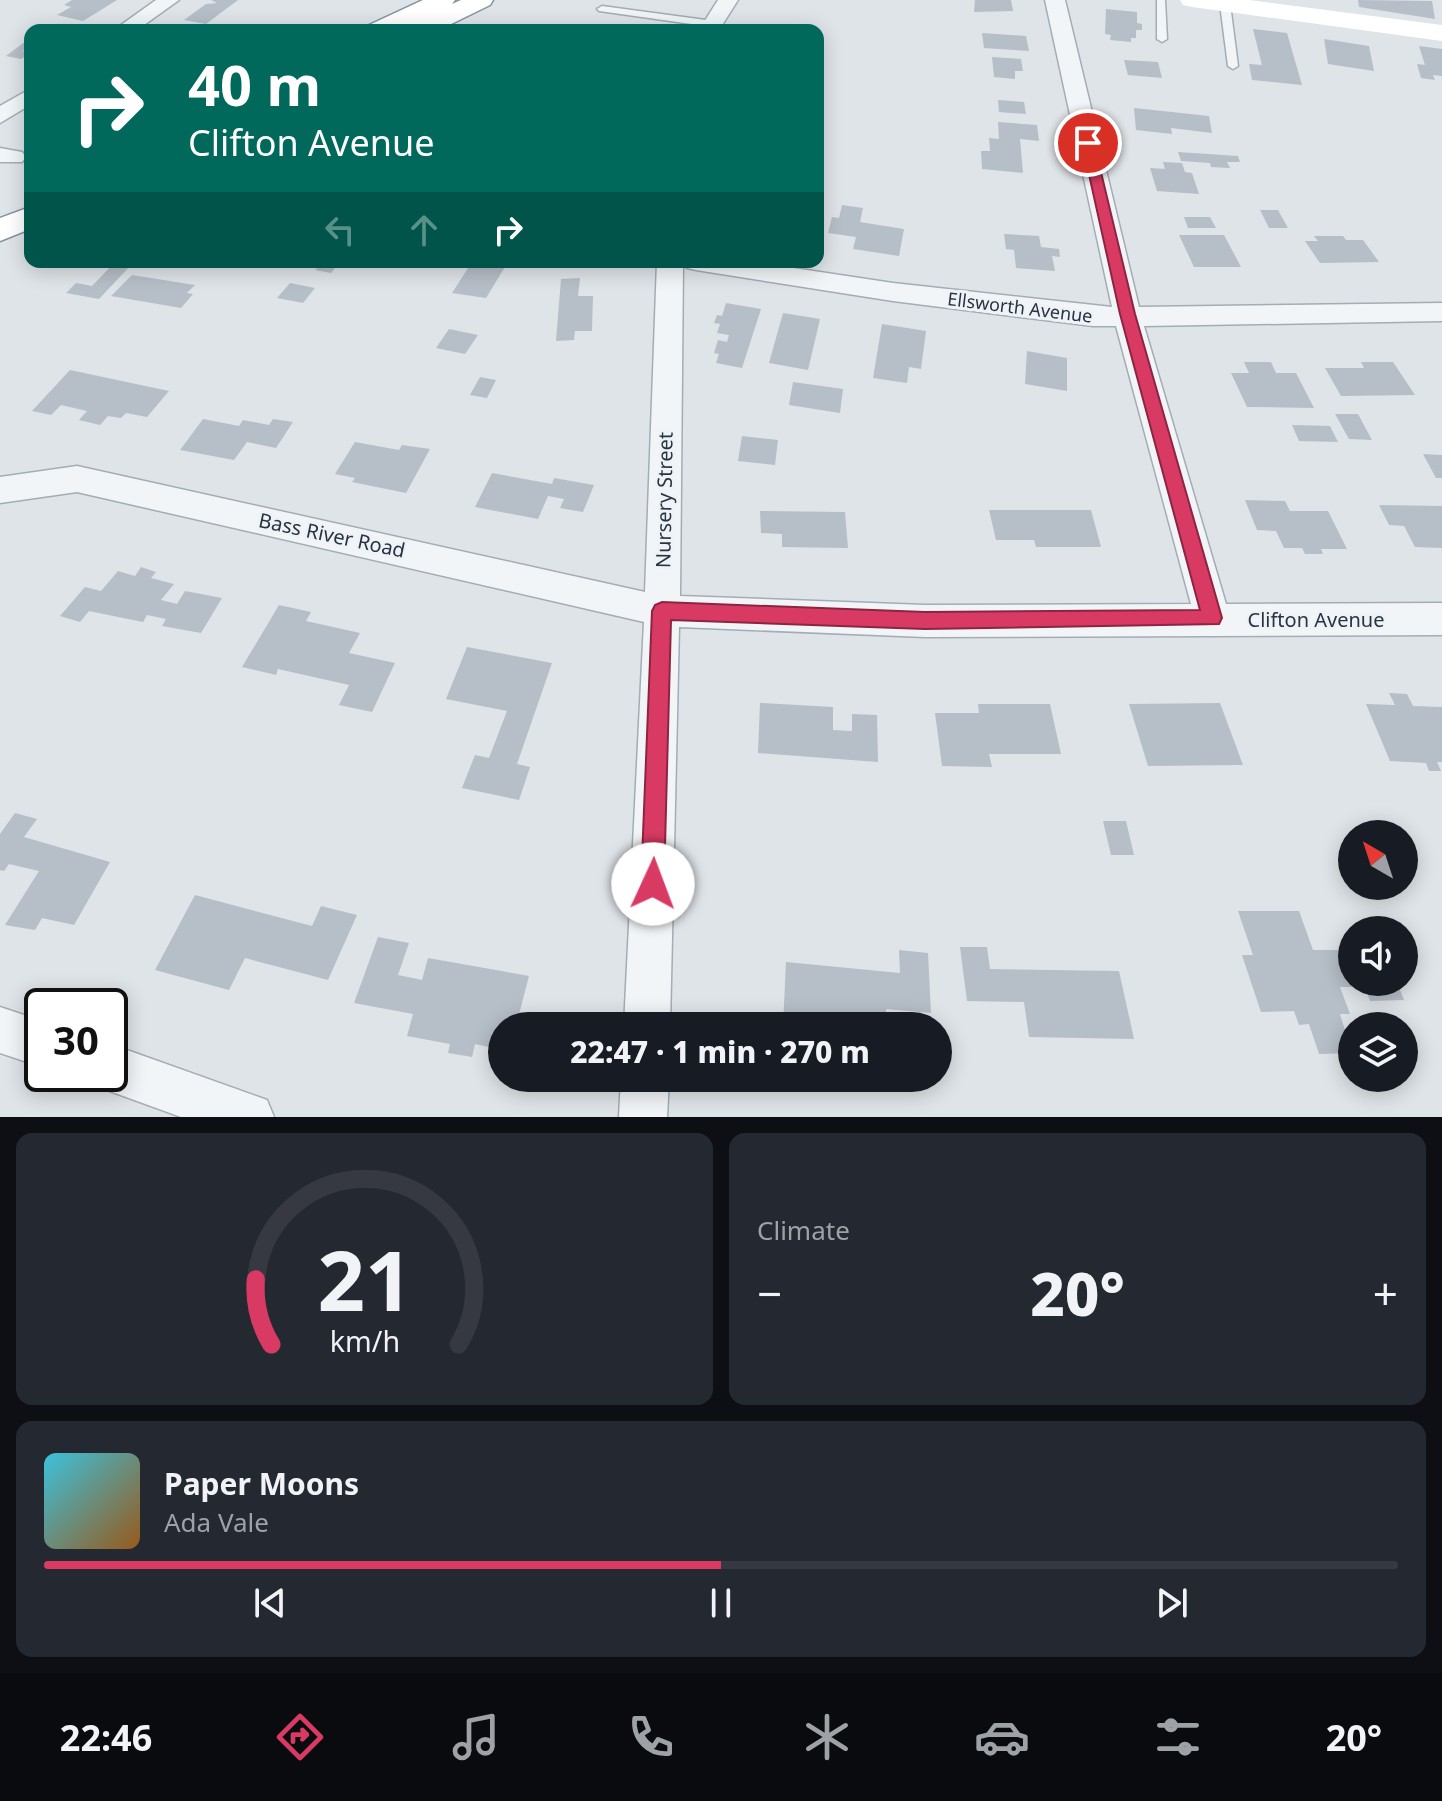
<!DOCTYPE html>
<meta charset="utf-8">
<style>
:root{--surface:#171b24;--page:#242831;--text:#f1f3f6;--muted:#9ea1a6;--line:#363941;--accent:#d83a63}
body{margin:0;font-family:"Noto Sans",sans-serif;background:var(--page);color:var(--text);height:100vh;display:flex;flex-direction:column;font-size:30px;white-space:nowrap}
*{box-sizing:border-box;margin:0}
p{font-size:26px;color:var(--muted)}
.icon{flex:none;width:44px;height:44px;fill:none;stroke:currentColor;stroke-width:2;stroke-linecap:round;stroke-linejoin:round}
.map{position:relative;height:1117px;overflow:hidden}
.sheet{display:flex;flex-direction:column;gap:16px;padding:16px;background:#0d0f14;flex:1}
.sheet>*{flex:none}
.banner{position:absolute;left:24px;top:24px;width:800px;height:244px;border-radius:16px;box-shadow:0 4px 20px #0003;background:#00695c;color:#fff;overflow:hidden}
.needle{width:52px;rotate:321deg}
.buttons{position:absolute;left:1338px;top:820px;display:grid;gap:16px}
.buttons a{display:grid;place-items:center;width:80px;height:80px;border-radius:50%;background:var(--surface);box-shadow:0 4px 20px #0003;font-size:40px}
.speed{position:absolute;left:24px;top:988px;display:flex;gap:16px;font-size:40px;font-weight:700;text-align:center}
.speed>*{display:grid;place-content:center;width:104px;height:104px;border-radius:50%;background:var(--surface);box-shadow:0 4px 20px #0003;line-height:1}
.speed .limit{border:4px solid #111;border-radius:12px;background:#fff;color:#111}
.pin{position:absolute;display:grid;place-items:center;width:68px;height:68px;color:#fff;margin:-34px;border:4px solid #fff;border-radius:50%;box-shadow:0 2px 8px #0007}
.me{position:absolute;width:88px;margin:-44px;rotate:2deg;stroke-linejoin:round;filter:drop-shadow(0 0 6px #0008)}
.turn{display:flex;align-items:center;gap:28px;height:168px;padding:0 32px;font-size:36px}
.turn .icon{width:104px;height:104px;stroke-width:2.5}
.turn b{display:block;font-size:56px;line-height:68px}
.lanes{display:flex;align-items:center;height:76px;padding:0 32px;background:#0003;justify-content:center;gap:40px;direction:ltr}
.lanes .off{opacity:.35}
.big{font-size:60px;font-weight:800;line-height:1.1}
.sheet .card{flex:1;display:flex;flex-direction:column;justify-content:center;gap:12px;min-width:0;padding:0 28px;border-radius:16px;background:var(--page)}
.sheet .dial{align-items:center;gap:0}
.dial svg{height:208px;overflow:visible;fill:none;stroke:var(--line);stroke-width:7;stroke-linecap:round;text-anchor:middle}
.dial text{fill:var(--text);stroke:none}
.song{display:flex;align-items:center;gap:24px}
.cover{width:96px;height:96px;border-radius:12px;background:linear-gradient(135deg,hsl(190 70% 55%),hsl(30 70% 35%))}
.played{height:8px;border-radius:4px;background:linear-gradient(90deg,var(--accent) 50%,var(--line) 50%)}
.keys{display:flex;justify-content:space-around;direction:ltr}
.heat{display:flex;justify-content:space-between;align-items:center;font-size:44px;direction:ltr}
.sheet .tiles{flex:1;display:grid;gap:16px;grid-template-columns:1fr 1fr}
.card:last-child{grid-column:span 2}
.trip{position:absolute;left:488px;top:1012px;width:464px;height:80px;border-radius:40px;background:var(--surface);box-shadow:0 4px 20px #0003;font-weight:800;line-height:80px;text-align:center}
.tab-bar{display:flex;height:128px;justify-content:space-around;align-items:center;background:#090b0e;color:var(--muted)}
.tab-bar .icon{width:56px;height:56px}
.tab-bar .active{color:var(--accent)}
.tab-bar b{font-size:36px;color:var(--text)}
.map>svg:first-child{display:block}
</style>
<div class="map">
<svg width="1442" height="1117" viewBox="0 0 1442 1117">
<rect width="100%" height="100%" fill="#dfe4e9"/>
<g fill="#b6bec7">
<path d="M72 0H117L83 21 57 15 71 7 64 5Z"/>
<path d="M211 0H238L206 24 184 20 206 4 217 3Z"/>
<path d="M975 0H1011L1013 11 974 12Z"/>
<path d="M1358 0 1432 1 1435 19 1359 7Z"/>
<path d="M1106 9 1137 12V23L1142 24V30H1136V38H1131V42L1110 40 1111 35 1105 34Z"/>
<path d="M1253 29 1287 33 1302 85 1252 80 1249 64 1262 65Z"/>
<path d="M982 33 1026 36 1029 51 984 48Z"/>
<path d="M30 38V48L22 51 30 53 21 59 6 56Z"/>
<path d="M1324 39 1369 46 1374 71 1328 64Z"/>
<path d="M1419 46 1442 49V76L1433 75 1435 80 1421 78 1417 64 1425 65Z"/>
<path d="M992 57 1021 59 1023 71H1015V79L994 77Z"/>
<path d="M1124 60 1158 62 1162 78 1128 75Z"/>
<path d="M998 100 1024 102 1026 114 999 112Z"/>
<path d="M1134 108 1209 116 1212 133 1171 128 1172 134 1136 130Z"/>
<path d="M998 122 1037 125 1039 141 1020 139 1023 173 982 169 981 151H990L989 138 999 139Z"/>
<path d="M1178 152 1238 156 1240 162H1227L1230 168 1211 167 1210 163 1181 161Z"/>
<path d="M1163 162 1182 163 1185 172 1192 173 1199 194 1157 191 1150 168 1165 169Z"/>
<path d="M842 205 863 208 860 222 904 229 899 256 853 249 856 237 828 233 832 217 839 218Z"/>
<path d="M1260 210H1278L1288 228H1269Z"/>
<path d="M1184 217H1210L1216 228H1188Z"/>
<path d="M1004 234 1039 236 1041 247 1059 249 1060 257 1052 256 1055 271 1016 268 1014 250 1006 249Z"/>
<path d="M1179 235H1224L1241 267H1194Z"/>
<path d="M1314 236H1343L1346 240H1363L1379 262 1320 263 1305 241H1318Z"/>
<path d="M115 262 132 264 99 299 66 293 76 283 92 286Z"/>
<path d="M301 262H340L331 273 315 270 318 267Z"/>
<path d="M472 262H508L486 298 452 293Z"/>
<path d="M132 275 195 285 187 293 193 294 181 308 111 296Z"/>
<path d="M580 278 578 296H593L592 331H575L574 340 556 341 561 279Z"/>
<path d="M290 283 315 288 303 303 277 298Z"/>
<path d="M726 303 761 309 742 368 716 363 719 354 714 353 718 340 727 342 729 335 717 333 720 324 714 323 717 315 722 316Z"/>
<path d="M783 313 820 319 808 370 769 363Z"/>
<path d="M882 324 926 331 921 369 909 367 907 383 873 378Z"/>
<path d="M449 329 478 335 465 354 436 348Z"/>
<path d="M1027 351 1067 358V391L1025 384Z"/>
<path d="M1244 362H1271L1276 373H1296L1314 408 1247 407 1231 373H1249Z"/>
<path d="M1361 362H1393L1415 395 1341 396 1325 368H1364Z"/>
<path d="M70 370 169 391 147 417 126 413 121 418 108 416 100 425 79 420 87 411 61 405 51 415 32 411Z"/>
<path d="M480 377 496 380 487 398 470 395Z"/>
<path d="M793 382 843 389 840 413 789 405Z"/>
<path d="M1335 414H1358L1372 440 1349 439Z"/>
<path d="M203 419 239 426 243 420 269 425 273 419 293 422 276 448 247 442 234 460 180 450Z"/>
<path d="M1292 425 1330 426 1338 442 1299 441Z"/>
<path d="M742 436 778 440 775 465 738 461Z"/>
<path d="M355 442 399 450 402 445 430 449 406 493 352 482 355 478 335 474Z"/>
<path d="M1423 454 1442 455V478H1436Z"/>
<path d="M492 473 552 484 554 478 594 485 583 512 560 508 564 499 548 496 538 519 475 507Z"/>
<path d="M1245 500 1285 501 1290 511H1328L1347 549H1321L1323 554H1305L1302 548H1284L1276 531 1257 530Z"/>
<path d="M1379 505 1442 506V548L1415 547 1404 526 1389 525Z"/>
<path d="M989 510H1091L1101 547H1036L1034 540H996Z"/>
<path d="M760 511 845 512 848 548 782 547V534L761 533Z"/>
<path d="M141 567 156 572 151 578 174 584 161 600 177 604 185 591 222 598 201 633 162 626 166 619 147 615 143 622 89 611 80 622 60 616 85 587 101 591 118 571 135 576Z"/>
<path d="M279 605 311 612 306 621 360 633 349 653 395 663 372 712 339 705 349 685 278 669 276 675 242 667Z"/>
<path d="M467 647 552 663 517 764 530 767 519 800 462 788 475 755 489 758 507 711 446 699Z"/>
<path d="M1389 693 1407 694 1413 706 1442 707V762H1437L1441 771H1429L1426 763 1390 761 1366 704 1395 705Z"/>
<path d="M760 703 833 707V730L852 731V714L877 715 878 762 758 753Z"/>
<path d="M1220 703 1243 765 1148 766 1129 704Z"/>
<path d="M978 704H1050L1061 754H989L992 767 942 766 935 713H979Z"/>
<path d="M15 813 37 819 24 837 110 862 74 925 42 918 35 930 5 925 39 871 9 864 4 871 0 870V834Z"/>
<path d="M1103 821H1126L1134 855H1111Z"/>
<path d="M195 895 312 926 321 906 357 915 328 980 245 958 229 990 155 970Z"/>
<path d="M1238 911H1299L1313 950H1349L1344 938H1352V982H1397L1404 1000 1370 1001 1365 987H1340L1350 1014H1340L1352 1053 1319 1054 1309 1024 1299 1025 1294 1011 1261 1012 1242 955H1253Z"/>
<path d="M378 937 409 943 398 975 422 980 428 958 529 976 516 1026H502V1050L475 1044 472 1057 448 1053 450 1044 407 1036 413 1014 354 1003Z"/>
<path d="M960 947H987L990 969 1119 971 1134 1039 1029 1037 1024 1002 967 1001Z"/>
<path d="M899 950 928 953 931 1013 886 1009V1021L877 1020V1026H783L786 962 900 973Z"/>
</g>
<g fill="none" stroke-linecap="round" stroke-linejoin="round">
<defs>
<g id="service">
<path d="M1157 0H1165L1167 39 1162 42 1157 39Z"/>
<path d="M1225 1 1230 4 1238 66 1233 69 1228 66 1220 4Z"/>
<path d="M602 6 713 21 718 24 713 27 599 11 597 9Z"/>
</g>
<g id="minor">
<path d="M156 0H179L137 30H114Z"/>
<path d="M718 0H738L719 30H699Z"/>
<path d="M1045 0H1065L1139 307 1442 303V321L1144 326 1226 604 1442 603V635L925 637 679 627 670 1026H624L644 622 77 492 0 503V477L77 466 645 592 657 262H753L893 283 1112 307ZM683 262 687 268 696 270 893 301 1093 326H1116L1191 604 925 605 680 596Z"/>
<path d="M30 89V105L0 123V106Z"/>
<path d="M0 148 22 152 26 157 22 162H0Z"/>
<path d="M0 1007 42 1021V1067L0 1053Z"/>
<path d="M110 1044 267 1100 274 1117H181L93 1085 89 1074H110Z"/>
<path d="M621 1078H669L667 1117H619Z"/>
</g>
<g id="motorway">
<path d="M423 0H455L452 4 461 0H493L490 5 439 30H409L412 24 399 30H365L369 25Z"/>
<path d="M30 207V229L0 241V218Z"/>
</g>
</defs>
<use href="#service" stroke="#a4acb4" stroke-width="3"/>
<use href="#minor" stroke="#a4acb4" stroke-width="3"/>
<use href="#motorway" stroke="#8593a1" stroke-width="3"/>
<use href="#service" fill="#f2f5f7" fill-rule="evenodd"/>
<use href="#minor" fill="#f2f5f7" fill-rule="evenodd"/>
<path fill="#fff" fill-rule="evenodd" d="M1180 0H1249L1442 25V41L1192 7 1183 5Z"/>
<use href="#motorway" fill="#fff" fill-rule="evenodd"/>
</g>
<path fill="#d83a63" stroke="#8c2640" stroke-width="2" d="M1088 139 1094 143 1135 314 1222 618 1219 624 925 629 671 620 664 884 661 892 653 895 645 892 641 884 652 611 655 605 662 602 925 612 1200 610 1120 314 1082 143Z"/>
<g text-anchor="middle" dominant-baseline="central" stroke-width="6" stroke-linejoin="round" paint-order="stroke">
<g font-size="18" fill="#273442" stroke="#eff3f7">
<text transform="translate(1020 307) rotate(7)">Ellsworth Avenue</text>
</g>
<g font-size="20" fill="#273442" stroke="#eff3f7">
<text transform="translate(664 500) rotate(-89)">Nursery Street</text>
<text transform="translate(332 535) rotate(12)">Bass River Road</text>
<text x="1316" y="619">Clifton Avenue</text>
</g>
</g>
</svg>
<div class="buttons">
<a><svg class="needle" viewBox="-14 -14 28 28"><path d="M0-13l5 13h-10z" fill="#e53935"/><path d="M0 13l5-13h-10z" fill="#9ea1a6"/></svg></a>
<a><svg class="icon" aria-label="sound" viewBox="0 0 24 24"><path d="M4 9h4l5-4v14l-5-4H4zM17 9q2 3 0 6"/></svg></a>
<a><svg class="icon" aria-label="layers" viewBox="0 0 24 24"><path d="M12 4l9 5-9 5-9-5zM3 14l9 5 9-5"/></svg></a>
</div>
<div class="speed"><div class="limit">30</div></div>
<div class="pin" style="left:1088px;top:143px;background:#d93025"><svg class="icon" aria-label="arrive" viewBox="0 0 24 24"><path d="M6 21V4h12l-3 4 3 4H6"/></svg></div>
<svg class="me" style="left:653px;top:884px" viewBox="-20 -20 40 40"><circle r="19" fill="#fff"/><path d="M0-13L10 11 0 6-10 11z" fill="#d83a63"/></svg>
<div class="trip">22:47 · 1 min · 270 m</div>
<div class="banner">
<div class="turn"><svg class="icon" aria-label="right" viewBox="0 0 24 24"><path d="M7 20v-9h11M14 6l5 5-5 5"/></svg><div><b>40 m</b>Clifton Avenue</div></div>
<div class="lanes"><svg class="icon off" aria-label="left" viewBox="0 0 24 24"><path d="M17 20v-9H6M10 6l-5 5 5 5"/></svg><svg class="icon off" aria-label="ahead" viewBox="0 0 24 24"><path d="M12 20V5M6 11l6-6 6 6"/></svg><svg class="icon" aria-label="right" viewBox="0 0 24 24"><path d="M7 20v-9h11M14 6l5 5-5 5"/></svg></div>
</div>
</div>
<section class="sheet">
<div class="tiles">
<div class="card dial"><svg viewBox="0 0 100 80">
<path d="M14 69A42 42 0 1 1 86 69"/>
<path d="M14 69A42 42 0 0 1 8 44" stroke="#d83a63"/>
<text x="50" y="56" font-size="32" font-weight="700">21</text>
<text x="50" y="72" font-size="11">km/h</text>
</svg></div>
<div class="card"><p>Climate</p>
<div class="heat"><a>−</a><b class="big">20°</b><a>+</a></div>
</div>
<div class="card">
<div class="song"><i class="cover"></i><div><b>Paper Moons</b><p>Ada Vale</p></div></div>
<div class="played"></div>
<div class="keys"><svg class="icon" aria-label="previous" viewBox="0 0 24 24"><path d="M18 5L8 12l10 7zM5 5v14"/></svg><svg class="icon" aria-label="pause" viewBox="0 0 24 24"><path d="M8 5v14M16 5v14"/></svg><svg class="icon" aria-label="next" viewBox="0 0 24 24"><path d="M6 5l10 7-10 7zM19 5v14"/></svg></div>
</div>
</div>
</section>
<nav class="tab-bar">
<b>22:46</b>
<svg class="icon active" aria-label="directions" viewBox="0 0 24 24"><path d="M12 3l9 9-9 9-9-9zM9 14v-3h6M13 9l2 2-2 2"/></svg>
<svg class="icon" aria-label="music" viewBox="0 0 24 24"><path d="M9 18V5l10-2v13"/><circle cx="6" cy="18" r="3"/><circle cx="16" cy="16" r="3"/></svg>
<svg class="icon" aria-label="phone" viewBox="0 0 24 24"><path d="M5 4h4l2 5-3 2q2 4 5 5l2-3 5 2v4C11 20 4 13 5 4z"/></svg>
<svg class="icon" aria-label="climate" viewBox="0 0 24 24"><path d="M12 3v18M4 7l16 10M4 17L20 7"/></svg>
<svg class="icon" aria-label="car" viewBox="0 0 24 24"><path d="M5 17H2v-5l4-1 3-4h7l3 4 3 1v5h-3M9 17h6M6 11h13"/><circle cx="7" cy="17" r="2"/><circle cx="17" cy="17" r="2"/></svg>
<svg class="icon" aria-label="filters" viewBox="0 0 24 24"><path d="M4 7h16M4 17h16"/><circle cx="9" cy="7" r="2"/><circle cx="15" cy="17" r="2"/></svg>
<b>20°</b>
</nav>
